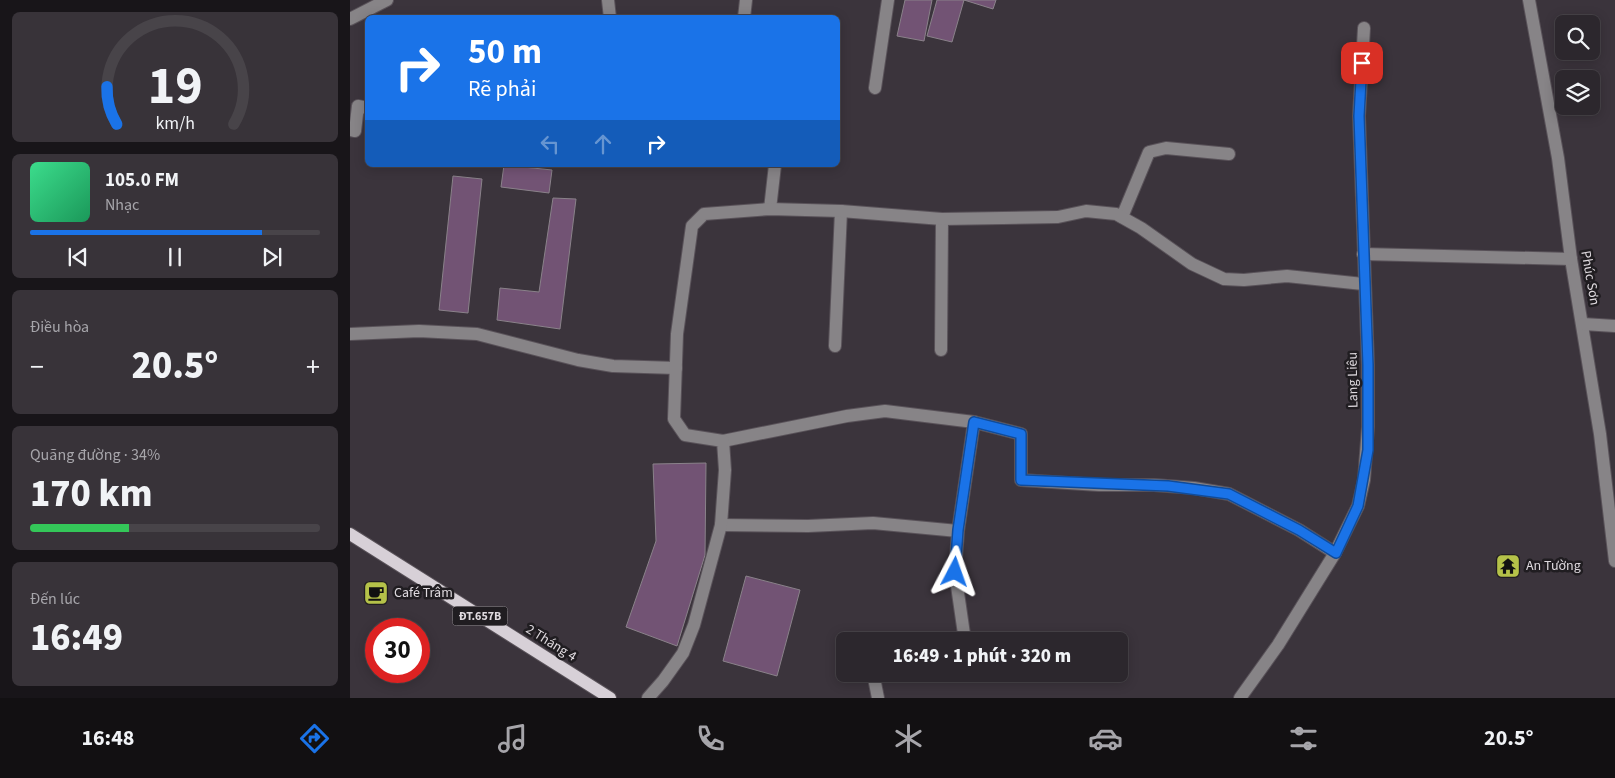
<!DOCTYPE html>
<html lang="vi">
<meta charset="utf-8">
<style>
:root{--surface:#2c272d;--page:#383339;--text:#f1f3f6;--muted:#a6a5aa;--line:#484449;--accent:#1a73e8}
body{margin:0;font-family:"Source Sans 3",sans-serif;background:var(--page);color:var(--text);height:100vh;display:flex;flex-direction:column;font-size:19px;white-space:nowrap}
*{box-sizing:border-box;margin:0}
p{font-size:16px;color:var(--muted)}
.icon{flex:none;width:28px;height:28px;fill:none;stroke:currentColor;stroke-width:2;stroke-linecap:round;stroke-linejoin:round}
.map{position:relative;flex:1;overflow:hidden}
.drawer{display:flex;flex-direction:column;gap:12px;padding:12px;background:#181519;width:350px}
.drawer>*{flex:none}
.hud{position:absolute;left:15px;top:15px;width:475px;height:152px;border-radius:8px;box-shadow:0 2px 12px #0003,0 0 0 1px var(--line);background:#1a73e8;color:#fff;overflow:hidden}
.controls{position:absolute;left:1205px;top:15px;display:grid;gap:10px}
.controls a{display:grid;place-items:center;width:45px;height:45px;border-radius:8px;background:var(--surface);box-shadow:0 2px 12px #0003,0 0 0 1px var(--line);font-size:25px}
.speed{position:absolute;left:15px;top:618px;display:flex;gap:10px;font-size:25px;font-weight:700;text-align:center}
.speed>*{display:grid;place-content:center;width:65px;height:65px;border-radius:50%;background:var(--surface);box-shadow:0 2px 12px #0003,0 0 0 1px var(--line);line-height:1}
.speed .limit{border:8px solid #d22;background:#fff;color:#111}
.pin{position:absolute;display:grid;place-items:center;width:42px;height:42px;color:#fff;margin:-21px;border-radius:10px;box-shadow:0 2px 8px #0006}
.me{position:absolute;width:55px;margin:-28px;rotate:4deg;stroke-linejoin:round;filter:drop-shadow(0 0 4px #0008)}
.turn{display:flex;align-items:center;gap:18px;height:105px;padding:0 20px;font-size:22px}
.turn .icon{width:65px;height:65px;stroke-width:2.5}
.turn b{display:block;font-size:35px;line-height:42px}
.lanes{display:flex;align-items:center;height:48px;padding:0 20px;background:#0003;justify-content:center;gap:25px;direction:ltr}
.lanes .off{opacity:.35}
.big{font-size:38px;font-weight:800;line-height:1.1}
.drawer .card{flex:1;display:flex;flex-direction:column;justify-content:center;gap:8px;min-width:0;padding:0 18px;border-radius:8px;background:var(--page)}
.drawer .dial{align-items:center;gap:0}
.dial svg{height:130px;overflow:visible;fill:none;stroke:var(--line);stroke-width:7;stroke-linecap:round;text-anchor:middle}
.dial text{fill:var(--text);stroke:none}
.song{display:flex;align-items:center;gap:15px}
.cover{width:60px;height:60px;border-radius:8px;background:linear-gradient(135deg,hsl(150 70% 55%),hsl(150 70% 35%))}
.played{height:5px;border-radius:2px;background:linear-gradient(90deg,var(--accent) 80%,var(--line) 80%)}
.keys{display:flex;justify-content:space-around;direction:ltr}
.heat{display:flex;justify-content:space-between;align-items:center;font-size:28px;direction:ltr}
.charge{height:8px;border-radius:4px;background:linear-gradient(90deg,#34c759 34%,var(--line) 0)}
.trip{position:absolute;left:486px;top:632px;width:292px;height:50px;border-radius:8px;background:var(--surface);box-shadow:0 2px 12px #0003,0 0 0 1px var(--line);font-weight:800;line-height:50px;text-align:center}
.menu{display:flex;height:80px;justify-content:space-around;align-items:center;background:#121012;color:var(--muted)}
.menu .icon{width:35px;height:35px}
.menu .current{color:var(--accent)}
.menu b{font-size:22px;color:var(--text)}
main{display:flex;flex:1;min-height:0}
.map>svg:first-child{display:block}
</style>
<main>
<section class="drawer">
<div class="card dial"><svg viewBox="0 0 100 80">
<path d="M14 69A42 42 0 1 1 86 69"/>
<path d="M14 69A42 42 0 0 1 8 46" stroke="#1a73e8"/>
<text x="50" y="56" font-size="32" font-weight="700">19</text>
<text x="50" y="72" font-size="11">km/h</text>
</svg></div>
<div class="card">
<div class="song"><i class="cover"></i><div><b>105.0 FM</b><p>Nhạc</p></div></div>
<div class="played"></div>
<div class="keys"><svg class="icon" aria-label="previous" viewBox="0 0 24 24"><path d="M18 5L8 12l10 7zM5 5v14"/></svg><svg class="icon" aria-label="pause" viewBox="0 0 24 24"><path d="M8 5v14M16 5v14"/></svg><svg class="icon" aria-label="next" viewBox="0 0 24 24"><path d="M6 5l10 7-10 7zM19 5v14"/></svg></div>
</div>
<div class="card"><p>Điều hòa</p>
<div class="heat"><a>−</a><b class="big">20.5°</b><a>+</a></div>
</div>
<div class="card"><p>Quãng đường · 34%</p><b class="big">170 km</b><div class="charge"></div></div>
<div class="card"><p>Đến lúc</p><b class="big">16:49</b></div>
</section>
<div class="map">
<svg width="1265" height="698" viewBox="0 0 1265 698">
<rect width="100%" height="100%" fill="#3b343c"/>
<g fill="#725374" stroke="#8a828a">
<path d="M555 0H582L574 41 547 36Z"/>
<path d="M587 0H646L643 9 614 0 602 42 577 36Z"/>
<path d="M154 165 202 170 199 193 151 187Z"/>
<path d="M103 176 132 179 118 313 89 310Z"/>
<path d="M203 198 226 199 210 329 147 320 150 288 189 292Z"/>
<path d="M356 463 355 555 327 646 276 627 306 541 303 464Z"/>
<path d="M396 576 450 590 427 676 373 661Z"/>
</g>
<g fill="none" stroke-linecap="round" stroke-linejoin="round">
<defs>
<g id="minor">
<path d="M258 0 260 18"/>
<path d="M1179 0 1208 158 1221 259 1250 434 1265 561"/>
<path d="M394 18 396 0"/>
<path d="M0 19 37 0"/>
<path d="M525 88 538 0"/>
<path d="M0 130 5 131 8 106 18 108"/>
<path d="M420 209 425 165"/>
<path d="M772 217 799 152 816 148 879 154"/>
<path d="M1013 254 1221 259"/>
<path d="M1233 324 1265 326"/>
<path d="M0 334 69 331 127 334 228 360 263 366 326 368"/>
<path d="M485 346 491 211"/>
<path d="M591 350 592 219"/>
<path d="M373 441 497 416 535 411 624 422 671 434V480L749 485H804L844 488 879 494 949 530 985 553"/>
<path d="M371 525 458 526 523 523 608 531 605 572 615 641"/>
<path d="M608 531 624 422"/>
<path d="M524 678 528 698"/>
<path d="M298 698 313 681 333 653 344 625 371 525 375 470 373 441 335 435 324 419 327 334 342 226 354 214 420 209 491 211 592 219 708 217 736 211 766 214 791 228 842 264 874 279 894 280 937 276 1013 284"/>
<path d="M890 698 928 645 985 553 1008 506 1014 480 1018 427V365L1009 116 1014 28"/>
</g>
<path id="major" d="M0 534 260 698"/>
</defs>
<use href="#minor" stroke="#595259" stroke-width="14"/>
<use href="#major" stroke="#595259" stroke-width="14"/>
<use href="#minor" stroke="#878487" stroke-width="12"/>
<use href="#major" stroke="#d7d0d7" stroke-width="12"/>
</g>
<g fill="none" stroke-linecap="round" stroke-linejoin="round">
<defs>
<path id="route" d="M605 572 608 530 624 422 671 434V480L818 486 879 494 949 530 986 553 1008 506 1018 450V365L1009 116 1012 63"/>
</defs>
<use href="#route" stroke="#114b97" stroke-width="12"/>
<use href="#route" stroke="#1a73e8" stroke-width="9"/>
</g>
<defs>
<symbol id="temple-square" viewBox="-11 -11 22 22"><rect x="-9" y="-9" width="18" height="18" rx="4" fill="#b5c249" stroke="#201d21"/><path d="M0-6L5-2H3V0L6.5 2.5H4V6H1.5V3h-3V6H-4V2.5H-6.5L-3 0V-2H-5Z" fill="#111"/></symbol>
<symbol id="cafe-square" viewBox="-11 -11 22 22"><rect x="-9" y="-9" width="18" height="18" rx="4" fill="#b5c249" stroke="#201d21"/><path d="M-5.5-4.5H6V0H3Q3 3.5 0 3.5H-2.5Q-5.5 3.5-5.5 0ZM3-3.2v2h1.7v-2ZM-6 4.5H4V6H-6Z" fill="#111"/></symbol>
</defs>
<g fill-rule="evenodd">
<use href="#temple-square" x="1144" y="552" width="28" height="28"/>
<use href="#cafe-square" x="12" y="579" width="28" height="28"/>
</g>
<g text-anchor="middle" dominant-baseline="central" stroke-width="5" stroke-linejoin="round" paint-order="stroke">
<rect fill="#201d21" stroke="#a6a1a6" stroke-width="1" x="102.5" y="606.5" width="55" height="19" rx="4"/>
<g font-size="12" font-weight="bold" fill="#dfdadf">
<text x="130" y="616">ĐT.657B</text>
</g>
<g font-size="14" fill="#dfdadf" stroke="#201d21">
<text transform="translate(1240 278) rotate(80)">Phúc Sơn</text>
<text transform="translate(1003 380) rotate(-91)">Lang Liêu</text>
<text transform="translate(201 643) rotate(32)">2 Tháng 4</text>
</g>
<g font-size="14" fill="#dfdadf" stroke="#201d21" text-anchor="start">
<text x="1176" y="566">An Tường</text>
<text x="44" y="593">Café Trâm</text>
</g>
</g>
</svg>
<div class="controls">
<a><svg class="icon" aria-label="search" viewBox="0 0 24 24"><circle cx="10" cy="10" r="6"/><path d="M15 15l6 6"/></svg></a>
<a><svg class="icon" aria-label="layers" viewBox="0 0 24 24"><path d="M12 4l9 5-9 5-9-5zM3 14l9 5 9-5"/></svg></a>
</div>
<div class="speed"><div class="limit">30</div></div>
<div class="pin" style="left:1012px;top:63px;background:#d93025"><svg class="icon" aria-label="arrive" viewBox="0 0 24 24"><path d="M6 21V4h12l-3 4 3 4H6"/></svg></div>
<svg class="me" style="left:605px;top:572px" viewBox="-20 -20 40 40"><path d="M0-17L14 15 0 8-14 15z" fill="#1a73e8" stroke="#fff" stroke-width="4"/></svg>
<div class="trip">16:49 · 1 phút · 320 m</div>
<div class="hud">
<div class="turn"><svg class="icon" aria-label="right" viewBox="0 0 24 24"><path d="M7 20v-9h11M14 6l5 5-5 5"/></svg><div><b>50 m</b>Rẽ phải</div></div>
<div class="lanes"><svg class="icon off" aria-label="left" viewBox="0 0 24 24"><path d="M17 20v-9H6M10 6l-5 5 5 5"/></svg><svg class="icon off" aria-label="ahead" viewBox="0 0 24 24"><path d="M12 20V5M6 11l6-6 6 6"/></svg><svg class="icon" aria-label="right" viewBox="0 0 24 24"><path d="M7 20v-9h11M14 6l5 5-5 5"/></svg></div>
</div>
</div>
</main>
<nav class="menu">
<b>16:48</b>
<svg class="icon current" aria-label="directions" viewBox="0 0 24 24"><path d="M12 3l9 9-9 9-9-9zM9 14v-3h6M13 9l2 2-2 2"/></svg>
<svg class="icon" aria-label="music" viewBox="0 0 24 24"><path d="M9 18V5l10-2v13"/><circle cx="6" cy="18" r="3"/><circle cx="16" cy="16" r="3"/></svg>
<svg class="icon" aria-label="phone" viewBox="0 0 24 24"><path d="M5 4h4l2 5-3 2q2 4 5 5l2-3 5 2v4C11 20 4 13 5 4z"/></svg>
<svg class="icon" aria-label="climate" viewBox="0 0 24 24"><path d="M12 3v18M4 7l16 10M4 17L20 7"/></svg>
<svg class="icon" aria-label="car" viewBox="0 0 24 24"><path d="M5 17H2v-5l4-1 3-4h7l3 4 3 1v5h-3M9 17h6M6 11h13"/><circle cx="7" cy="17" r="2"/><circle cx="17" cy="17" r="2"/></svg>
<svg class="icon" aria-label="filters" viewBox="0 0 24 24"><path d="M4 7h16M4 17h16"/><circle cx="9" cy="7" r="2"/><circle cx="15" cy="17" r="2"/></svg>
<b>20.5°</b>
</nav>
